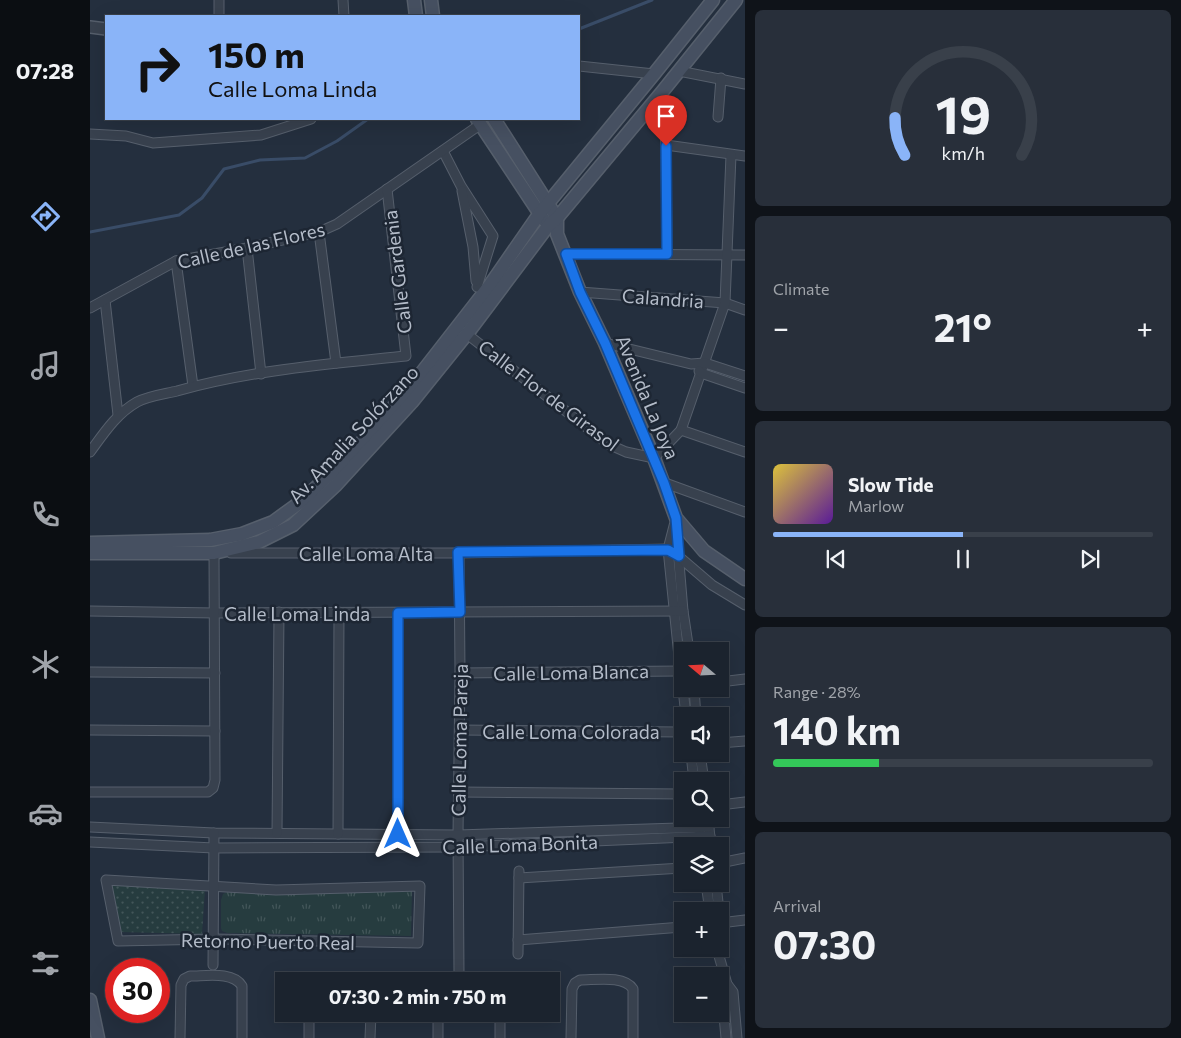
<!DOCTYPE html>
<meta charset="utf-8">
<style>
:root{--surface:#1b232e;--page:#282f3a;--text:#f1f3f6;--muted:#a0a4aa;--line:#39404a;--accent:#8ab4f8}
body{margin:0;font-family:Commissioner,sans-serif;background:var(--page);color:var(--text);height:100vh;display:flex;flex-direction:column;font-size:19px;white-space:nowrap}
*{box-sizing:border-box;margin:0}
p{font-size:16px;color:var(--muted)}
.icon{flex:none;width:28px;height:28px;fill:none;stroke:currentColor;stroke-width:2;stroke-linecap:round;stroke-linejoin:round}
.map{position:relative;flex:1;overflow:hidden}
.side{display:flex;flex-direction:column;gap:10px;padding:10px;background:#0f1319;width:436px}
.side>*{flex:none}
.banner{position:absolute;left:15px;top:15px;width:475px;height:105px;border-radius:0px;box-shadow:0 5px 20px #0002,0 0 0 1px var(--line);background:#8ab4f8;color:#111;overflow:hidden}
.needle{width:32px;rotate:289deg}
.fabs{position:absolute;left:584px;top:642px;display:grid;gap:10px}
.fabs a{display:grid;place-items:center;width:55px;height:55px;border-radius:0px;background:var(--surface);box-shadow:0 5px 20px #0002,0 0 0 1px var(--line);font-size:25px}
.speed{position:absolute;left:15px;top:958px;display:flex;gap:10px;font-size:25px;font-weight:700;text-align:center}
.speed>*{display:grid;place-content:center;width:65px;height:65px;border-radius:50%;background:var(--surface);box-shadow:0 5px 20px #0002,0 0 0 1px var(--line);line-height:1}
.speed .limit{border:8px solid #d22;background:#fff;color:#111}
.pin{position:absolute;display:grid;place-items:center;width:42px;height:42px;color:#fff;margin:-51px -21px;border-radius:50% 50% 50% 0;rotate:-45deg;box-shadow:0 0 5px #0007}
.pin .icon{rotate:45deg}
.me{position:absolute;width:55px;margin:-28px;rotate:0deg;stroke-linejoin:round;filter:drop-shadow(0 0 4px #0008)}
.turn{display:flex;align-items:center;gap:18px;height:105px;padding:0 20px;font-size:22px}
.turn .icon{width:65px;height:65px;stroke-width:2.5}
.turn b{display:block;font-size:35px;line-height:42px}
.big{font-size:38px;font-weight:700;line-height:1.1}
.side .widget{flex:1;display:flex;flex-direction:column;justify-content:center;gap:8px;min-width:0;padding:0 18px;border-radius:8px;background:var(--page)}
.side .dial{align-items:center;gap:0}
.dial svg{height:130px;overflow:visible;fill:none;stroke:var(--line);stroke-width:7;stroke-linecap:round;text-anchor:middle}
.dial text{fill:var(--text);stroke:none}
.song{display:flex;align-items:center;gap:15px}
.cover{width:60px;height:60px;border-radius:8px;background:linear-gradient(135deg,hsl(50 70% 55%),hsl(270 70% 35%))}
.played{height:5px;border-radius:2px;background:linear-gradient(90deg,var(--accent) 50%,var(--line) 50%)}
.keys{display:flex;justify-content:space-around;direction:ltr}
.heat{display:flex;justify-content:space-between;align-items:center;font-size:28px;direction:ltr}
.charge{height:8px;border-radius:4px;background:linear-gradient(90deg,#34c759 28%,var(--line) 0)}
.trip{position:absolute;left:185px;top:972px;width:285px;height:50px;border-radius:0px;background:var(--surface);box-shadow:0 5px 20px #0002,0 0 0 1px var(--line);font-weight:700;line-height:50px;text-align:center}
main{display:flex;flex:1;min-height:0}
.menu{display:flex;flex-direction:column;width:90px;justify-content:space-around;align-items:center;background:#0b0e12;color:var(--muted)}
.menu .icon{width:35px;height:35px}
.menu .current{color:var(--accent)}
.menu b{font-size:22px;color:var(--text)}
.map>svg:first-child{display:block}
</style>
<main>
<nav class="menu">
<b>07:28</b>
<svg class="icon current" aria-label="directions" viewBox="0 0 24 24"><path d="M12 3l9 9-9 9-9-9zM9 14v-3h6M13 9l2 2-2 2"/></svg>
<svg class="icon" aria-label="music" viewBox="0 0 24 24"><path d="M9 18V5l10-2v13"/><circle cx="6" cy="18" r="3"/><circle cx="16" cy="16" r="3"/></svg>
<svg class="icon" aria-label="phone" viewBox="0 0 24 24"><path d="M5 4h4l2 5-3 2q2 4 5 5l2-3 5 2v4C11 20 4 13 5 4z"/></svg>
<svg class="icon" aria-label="climate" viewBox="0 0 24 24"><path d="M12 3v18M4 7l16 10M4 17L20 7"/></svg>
<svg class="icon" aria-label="car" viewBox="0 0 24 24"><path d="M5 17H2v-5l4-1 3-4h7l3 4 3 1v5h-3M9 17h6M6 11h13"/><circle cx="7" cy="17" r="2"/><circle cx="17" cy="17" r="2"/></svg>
<svg class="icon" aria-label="filters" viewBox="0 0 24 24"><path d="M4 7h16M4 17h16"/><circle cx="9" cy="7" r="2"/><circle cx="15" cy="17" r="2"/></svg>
</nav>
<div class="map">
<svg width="655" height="1038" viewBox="0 0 655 1038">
<defs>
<pattern id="grass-tufts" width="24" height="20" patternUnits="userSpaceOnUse" patternTransform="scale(1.25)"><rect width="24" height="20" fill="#263c3f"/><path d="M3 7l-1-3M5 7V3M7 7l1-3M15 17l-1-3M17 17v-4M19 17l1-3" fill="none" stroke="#435659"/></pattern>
<pattern id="park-dots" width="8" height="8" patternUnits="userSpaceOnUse" patternTransform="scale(1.25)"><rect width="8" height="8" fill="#263c3f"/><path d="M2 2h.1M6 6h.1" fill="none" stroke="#435659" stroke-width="1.8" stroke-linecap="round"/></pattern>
</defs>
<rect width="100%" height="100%" fill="#242f3e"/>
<path fill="url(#grass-tufts)" d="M322 889 321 936 137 933 132 931 131 928V900L133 894 137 892 186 895Z"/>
<path fill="url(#park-dots)" d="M20 885 115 889 112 934 29 932Z"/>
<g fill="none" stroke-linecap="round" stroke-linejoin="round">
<g stroke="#394c67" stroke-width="3">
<path d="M489 29 562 0"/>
<path d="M0 232 89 215 112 198 134 169 170 160 215 158 247 141 278 119"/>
</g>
<defs>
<g id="minor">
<path d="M253 0 254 16"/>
<path d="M129 16V0"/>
<path d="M489 66 564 74"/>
<path d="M589 71 655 84"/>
<path d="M572 92 576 145 577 254"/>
<path d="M628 117 631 78"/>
<path d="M0 134 36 136 63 143 171 135 221 119"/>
<path d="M576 145 655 156"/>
<path d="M353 151 371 186 403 236 387 287"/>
<path d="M372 191 383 247 386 281"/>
<path d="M229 232 246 363"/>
<path d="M157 248 171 374"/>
<path d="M476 254 655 255"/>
<path d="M86 261 103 386"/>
<path d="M490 292 635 303 655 310"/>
<path d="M15 300 28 415"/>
<path d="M0 308 86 261 157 248 229 232 247 224 391 124"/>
<path d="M382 338 518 444 536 452 564 458 591 430 635 303 641 155"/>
<path d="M515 343 601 364 615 363 655 376"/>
<path d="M609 371 611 373 655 388"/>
<path d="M591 430 655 452"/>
<path d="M0 452C14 433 26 414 47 402 58 396 74 394 87 391 161 370 240 364 316 356L297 189"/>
<path d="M575 483 655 512"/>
<path d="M586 518 578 549 592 686"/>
<path d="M586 527 593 611 599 651"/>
<path d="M141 553H369L578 549"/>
<path d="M369 553 370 673 368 835 369 974"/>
<path d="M587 555 622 585 655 605"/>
<path d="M0 611 125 613 593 611"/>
<path d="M308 613V834"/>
<path d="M0 672 125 673"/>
<path d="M370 673 591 671"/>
<path d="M630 682 655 679"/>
<path d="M593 689 596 716"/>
<path d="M604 689 606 716"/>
<path d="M0 730 125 731"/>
<path d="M370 730 592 732"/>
<path d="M630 743 655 741"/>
<path d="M601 754 604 781"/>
<path d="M610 754 614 781"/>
<path d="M0 792H118L123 788 125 780 124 553H128"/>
<path d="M369 792 592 794"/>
<path d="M630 805 655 802"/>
<path d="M608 819 612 846"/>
<path d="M618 819 621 846"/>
<path d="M0 827 124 833 368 835 619 827"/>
<path d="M187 833 189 612"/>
<path d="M248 834 249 612"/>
<path d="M0 842 124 848 369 847 620 836"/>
<path d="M630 863 655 858"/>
<path d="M429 878 592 868"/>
<path d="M16 880 186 890 330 886 328 943 123 939 28 941Z"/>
<path d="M616 884 620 911"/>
<path d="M626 884 629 911"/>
<path d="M630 923 655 920"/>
<path d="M428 940 592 927"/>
<path d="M628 949 629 956 637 984 643 992 647 1038"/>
<path d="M428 954 429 871"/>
<path d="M123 965 124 833"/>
<path d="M222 981 228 977 271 978 277 981"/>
<path d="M354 981 357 979 402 981"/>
<path d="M90 1038 91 985 94 979 100 976C116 976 143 971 152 986V1038"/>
<path d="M219 1038V1014"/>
<path d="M280 1038 281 1014"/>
<path d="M348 1038V1014"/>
<path d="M410 1038V1014"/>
<path d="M481 1038 482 989 485 983 490 980C506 980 534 975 543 989V1038"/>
<path d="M636 1038 632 993 637 984"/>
</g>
<path id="tertiary" d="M0 27 16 29"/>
<g id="secondary">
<path d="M324 0 326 16"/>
<path d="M341 0 343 16"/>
<path d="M387 119 454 220"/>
<path d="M404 119 467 218V234L490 292 515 343 564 458 586 518 614 551 655 579"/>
<path d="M0 543 120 540 152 534 183 522 212 501 259 456 315 394 400 285 450 213 564 74 623 0"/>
<path d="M0 553H124L169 542 203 525 246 485 322 402 380 330 458 226 467 218 572 92 646 0"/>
<path d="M0 1000 8 1038"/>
</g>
</defs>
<use href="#minor" stroke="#565f6c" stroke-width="11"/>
<use href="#tertiary" stroke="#565f6c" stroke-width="14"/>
<use href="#secondary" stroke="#565f6c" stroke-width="15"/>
<use href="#minor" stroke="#38414e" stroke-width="9"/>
<use href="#tertiary" stroke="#38414e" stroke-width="11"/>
<use href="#secondary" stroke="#465061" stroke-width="12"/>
</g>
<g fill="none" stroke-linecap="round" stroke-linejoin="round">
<defs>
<path id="route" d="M308 834V613L370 612 368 552 578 550 589 556 586 518 574 483 515 343 490 292 476 254H577L576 146"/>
</defs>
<use href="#route" stroke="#114b97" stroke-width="12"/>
<use href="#route" stroke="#1a73e8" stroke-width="9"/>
</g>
<g text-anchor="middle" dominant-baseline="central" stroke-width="5" stroke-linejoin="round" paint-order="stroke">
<g font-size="19" fill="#b4bcc9" stroke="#1d2633">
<text transform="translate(161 245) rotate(-13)">Calle de las Flores</text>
<text transform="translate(307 272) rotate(-97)">Calle Gardenia</text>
<text transform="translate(573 298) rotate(4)">Calandria</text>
<text transform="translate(459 395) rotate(37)">Calle Flor de Girasol</text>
<text transform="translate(558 397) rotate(67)">Avenida La Joya</text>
<text transform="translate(263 434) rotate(-47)">Av. Amalia Solórzano</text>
<text x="276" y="553">Calle Loma Alta</text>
<text x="207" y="613">Calle Loma Linda</text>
<text transform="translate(481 672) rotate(-1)">Calle Loma Blanca</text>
<text x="481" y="731">Calle Loma Colorada</text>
<text transform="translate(369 740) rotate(-89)">Calle Loma Pareja</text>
<text transform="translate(430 844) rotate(-2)">Calle Loma Bonita</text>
<text transform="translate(178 941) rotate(1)">Retorno Puerto Real</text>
</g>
</g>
</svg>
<div class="fabs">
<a><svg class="needle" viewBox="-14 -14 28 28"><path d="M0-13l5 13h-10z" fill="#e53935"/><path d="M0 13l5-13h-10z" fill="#a0a4aa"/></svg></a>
<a><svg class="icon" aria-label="sound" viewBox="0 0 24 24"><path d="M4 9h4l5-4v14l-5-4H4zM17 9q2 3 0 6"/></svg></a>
<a><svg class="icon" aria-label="search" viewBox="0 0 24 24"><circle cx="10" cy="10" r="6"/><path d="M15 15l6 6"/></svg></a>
<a><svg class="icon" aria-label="layers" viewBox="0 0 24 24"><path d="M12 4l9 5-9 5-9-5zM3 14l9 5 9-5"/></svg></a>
<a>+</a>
<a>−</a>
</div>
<div class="speed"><div class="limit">30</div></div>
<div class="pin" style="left:576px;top:146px;background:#d93025"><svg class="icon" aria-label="arrive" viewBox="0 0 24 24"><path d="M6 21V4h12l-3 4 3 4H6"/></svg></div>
<svg class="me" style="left:308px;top:834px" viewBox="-20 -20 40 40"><path d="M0-17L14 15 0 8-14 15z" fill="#1a73e8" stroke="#fff" stroke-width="4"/></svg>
<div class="trip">07:30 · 2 min · 750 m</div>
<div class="banner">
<div class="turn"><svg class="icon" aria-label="right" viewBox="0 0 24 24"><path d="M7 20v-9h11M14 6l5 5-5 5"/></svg><div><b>150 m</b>Calle Loma Linda</div></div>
</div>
</div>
<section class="side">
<div class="widget dial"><svg viewBox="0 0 100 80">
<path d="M14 69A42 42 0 1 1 86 69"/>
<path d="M14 69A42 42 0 0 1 8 46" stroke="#8ab4f8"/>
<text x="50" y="56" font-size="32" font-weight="700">19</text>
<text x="50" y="72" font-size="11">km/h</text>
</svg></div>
<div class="widget"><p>Climate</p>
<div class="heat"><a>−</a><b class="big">21°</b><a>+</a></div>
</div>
<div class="widget">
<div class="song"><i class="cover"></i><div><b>Slow Tide</b><p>Marlow</p></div></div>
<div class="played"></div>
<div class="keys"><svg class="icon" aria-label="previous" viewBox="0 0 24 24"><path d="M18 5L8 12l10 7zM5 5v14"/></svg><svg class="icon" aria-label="pause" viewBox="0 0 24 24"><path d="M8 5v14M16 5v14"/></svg><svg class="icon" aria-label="next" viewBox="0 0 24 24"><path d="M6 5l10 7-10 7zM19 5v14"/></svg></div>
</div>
<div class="widget"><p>Range · 28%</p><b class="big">140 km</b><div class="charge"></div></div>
<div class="widget"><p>Arrival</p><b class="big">07:30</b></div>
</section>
</main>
